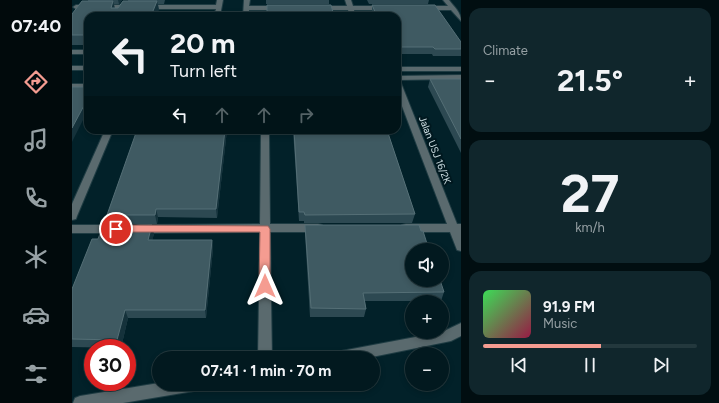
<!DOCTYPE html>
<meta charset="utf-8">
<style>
:root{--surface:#02191f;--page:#10262c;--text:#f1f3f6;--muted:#96a0a4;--line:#23383d;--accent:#f59c91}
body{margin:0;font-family:Figtree,sans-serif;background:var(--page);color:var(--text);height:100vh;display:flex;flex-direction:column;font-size:15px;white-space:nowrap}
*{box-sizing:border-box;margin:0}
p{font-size:13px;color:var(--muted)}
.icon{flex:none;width:22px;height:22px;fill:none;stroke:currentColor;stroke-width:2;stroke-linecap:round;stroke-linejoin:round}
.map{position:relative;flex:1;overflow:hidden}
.panel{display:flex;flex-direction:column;gap:8px;padding:8px;background:#010e11;width:258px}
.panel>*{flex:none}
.banner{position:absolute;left:12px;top:12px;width:317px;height:122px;border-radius:12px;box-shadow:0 2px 6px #0003,0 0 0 1px var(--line);background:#02191f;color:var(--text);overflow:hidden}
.tools{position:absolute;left:333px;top:243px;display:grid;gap:8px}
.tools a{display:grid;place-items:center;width:44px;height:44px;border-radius:50%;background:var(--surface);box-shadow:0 2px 6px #0003,0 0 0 1px var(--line);font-size:20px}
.speed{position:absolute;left:12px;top:339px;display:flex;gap:8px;font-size:20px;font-weight:700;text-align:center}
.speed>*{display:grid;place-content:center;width:52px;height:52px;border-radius:50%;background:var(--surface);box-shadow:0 2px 6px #0003,0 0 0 1px var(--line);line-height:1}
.speed .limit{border:6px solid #d22;background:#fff;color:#111}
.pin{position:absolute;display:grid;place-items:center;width:34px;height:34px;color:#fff;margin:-17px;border:2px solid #fff;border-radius:50%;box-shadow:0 1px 4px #0007}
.me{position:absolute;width:44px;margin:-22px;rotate:0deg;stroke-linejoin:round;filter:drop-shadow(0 0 3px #0008)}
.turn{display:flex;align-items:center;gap:14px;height:84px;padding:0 20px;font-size:18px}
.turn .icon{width:52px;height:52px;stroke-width:2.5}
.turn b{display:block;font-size:28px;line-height:34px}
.lanes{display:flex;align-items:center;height:38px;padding:0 20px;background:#0003;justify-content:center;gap:20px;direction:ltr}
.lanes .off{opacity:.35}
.big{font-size:30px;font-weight:700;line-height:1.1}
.panel .card{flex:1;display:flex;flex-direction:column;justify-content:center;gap:6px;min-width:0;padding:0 14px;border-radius:12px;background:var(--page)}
.panel .dial{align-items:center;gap:0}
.dial b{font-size:52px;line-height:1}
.song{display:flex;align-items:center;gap:12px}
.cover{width:48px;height:48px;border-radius:6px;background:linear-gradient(135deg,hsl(130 70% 55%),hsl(340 70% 35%))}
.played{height:4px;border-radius:2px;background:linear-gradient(90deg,var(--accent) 55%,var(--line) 55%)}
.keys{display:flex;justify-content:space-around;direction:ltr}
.heat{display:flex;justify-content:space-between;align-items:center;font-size:22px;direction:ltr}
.trip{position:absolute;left:80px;top:351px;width:228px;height:40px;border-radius:20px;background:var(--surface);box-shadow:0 2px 6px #0003,0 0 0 1px var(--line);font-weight:700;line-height:40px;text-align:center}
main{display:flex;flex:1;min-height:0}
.dock{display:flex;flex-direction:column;width:72px;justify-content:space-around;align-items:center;background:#010a0c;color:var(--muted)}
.dock .icon{width:28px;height:28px}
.dock .on{color:var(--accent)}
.dock b{font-size:18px;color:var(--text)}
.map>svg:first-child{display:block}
</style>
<main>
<nav class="dock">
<b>07:40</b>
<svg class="icon on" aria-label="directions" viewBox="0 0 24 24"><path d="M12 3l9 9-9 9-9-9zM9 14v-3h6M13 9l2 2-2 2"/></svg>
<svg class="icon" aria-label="music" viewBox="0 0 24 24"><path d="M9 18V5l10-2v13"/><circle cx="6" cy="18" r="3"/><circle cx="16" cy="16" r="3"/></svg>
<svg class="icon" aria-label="phone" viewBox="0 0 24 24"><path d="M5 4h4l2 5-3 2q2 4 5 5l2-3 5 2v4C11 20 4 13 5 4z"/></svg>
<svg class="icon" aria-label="climate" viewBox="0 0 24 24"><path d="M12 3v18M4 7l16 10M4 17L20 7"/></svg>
<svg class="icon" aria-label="car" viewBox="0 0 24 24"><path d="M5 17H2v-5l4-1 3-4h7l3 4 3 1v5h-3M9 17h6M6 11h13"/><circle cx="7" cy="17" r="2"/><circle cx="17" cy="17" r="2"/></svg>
<svg class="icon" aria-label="filters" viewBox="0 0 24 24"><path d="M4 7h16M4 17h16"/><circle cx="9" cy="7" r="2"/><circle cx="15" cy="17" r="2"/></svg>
</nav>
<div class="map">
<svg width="389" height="403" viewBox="0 0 389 403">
<rect width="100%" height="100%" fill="#022129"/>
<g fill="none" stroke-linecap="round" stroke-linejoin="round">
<defs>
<g id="minor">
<path d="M145 0H151L148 16H142L144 9H4L1 7 4 5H144Z"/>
<path d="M172 0H178L177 6H209L212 8 209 10H177V16H171Z"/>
<path d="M273 0H279L281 6H313L316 8 313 10H282L284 16H278L276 10H247L244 8 247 6H275Z"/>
<path d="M371 0H377C382 7 389 12 389 21L379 10H353L350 8 353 6H376Z"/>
<rect x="0" y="50" width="16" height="4"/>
<rect x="0" y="66" width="16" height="4"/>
<rect x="325" y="67" width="64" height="4"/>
<path d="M389 75V79L325 80V76Z"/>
<path d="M325 81 329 83 385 224H389V251L385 250 378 232H334L330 231 329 228 330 225 334 224H375L325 93Z"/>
<rect x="0" y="84" width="16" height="4"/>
<path d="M33 130H41L5 216 4 219 0 220V204Z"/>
<path d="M189 130H197L198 224H246L250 225 251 228 250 231 246 232H198L200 358H186L188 232 68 233 64 232 63 229 64 226 68 225 188 224Z"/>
<path d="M0 225H42L46 226 47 229 46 232 42 233H0Z"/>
<path d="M389 323V336L379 341 295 358H257L259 354 264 352 370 332Z"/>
<path d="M87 383 129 384 127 389 122 391 51 403H1L3 398 8 396Z"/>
</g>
</defs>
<use href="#minor" stroke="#1f3c43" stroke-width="2"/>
<use href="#minor" fill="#5a6a6e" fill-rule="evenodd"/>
</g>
<g fill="#2d4952">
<path d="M16 0H50L47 4H42L43 8H46L56 1V0H93L92 4H86L87 10 16 16V45H0V14L16 1Z"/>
<rect x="194" y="0" width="63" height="4"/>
<path d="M295 0H357L356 4H297Z"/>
<path d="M300 5 389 42V56H361L360 54H325V16H301L300 12Z"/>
<path d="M358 79H389V153L356 87Z"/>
<path d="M155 130 145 218 86 217 85 224H37L35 215Z"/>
<path d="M221 130H315L343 214 340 223H232V221H227Z"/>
<path d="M233 225 372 292 369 301H293L294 309 292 317H238L233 234Z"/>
<path d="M82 234 80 240H140L141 249 134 318H56L49 348 0 347V289L26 239Z"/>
</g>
<g fill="#15323b">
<path d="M46 0H50L47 4Z"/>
<path d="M41 1 43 10 39 8Z"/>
<path d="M85 1 87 10 84 16H79Z"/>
<path d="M16 98V110L0 142V128Z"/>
<path d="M153 130H155L145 218 144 209Z"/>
<path d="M84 209 86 217 85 224 83 215Z"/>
<path d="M80 225 82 234 78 249 76 240Z"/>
<path d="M140 240 141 249 134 318 133 310Z"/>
<path d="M53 310 56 318 49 348 45 340Z"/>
</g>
<g fill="#3f5a62" stroke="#556f76">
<path d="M10 1H41L39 8H46L51 1H85L79 16H16V35H0V14Z"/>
<path d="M195 5H259L262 16H195Z"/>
<path d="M300 5H363L389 42V49H363L361 47H325V16H305Z"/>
<path d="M358 79H389V139Z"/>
<path d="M0 87H16V98L0 128Z"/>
<path d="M65 130H153L144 209H84L83 215H35Z"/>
<path d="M222 130H315L343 214 233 215 232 212H227Z"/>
<path d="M80 225 76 240H140L133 310H53L45 340 0 339V289L20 239H26L31 226Z"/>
<path d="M233 225H347L349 231H351L357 250H340V280H368L372 292 291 293 294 309 239 308Z"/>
</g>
<path fill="#f59c91" stroke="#9f655e" d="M44 225 196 226 198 229V286L197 289 193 291 189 289 187 286 188 232H44L40 229Z"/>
<g text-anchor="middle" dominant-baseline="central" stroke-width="4" stroke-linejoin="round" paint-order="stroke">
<g font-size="10" fill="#cfe0e5" stroke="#00181f">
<text transform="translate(363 150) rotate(69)">Jalan USJ 16/2K</text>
</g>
</g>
</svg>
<div class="tools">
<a><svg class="icon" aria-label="sound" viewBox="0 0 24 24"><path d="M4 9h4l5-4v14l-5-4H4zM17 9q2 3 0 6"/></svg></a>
<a>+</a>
<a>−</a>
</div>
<div class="speed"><div class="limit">30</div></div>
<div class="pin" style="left:44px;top:229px;background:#d93025"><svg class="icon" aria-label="arrive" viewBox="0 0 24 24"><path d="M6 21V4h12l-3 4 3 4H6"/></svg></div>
<svg class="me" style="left:193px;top:286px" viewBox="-20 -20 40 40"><path d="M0-17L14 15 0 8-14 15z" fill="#f59c91" stroke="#fff" stroke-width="4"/></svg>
<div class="trip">07:41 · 1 min · 70 m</div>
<div class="banner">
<div class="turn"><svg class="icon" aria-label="left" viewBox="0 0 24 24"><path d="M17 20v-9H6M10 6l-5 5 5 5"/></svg><div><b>20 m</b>Turn left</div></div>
<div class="lanes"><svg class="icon" aria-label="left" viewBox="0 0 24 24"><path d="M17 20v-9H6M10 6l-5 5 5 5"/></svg><svg class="icon off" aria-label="ahead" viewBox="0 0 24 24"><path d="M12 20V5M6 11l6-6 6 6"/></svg><svg class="icon off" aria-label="ahead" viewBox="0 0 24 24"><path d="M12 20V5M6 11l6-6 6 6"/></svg><svg class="icon off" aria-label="right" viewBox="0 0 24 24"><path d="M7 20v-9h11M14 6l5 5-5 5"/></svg></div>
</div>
</div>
<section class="panel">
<div class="card"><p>Climate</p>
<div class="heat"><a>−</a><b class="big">21.5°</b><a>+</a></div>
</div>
<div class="card dial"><b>27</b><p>km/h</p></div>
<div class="card">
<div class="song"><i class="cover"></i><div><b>91.9 FM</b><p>Music</p></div></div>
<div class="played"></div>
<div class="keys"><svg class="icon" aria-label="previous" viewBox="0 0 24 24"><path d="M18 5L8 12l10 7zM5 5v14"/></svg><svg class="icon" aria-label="pause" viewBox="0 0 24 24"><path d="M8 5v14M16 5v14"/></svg><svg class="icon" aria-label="next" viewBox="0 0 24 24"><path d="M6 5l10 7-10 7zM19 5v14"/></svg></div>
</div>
</section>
</main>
